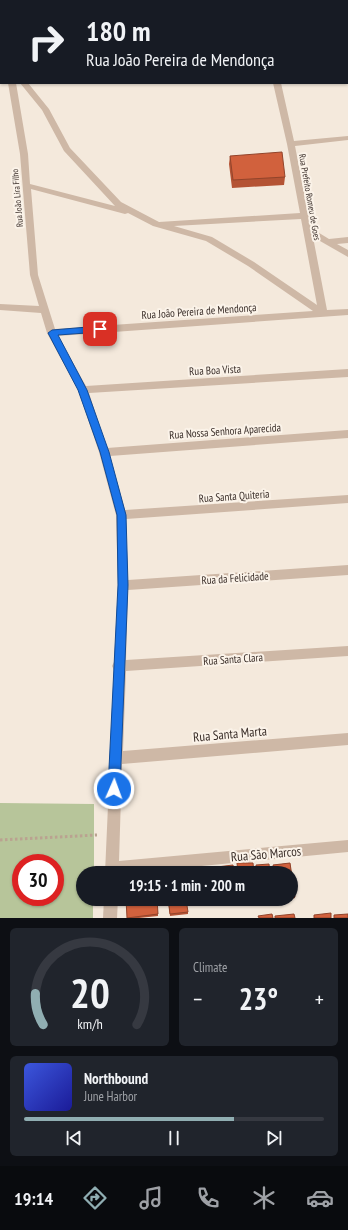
<!DOCTYPE html>
<meta charset="utf-8">
<style>
:root{--surface:#171b24;--page:#20242c;--text:#f1f3f6;--muted:#9ea1a6;--line:#363941;--accent:#90aeb2}
body{margin:0;font-family:"PT Sans Narrow",sans-serif;background:var(--page);color:var(--text);height:100vh;display:flex;flex-direction:column;font-size:15px;white-space:nowrap}
*{box-sizing:border-box;margin:0}
p{font-size:13px;color:var(--muted)}
.icon{flex:none;width:22px;height:22px;fill:none;stroke:currentColor;stroke-width:2;stroke-linecap:round;stroke-linejoin:round}
.map{position:relative;height:918px;overflow:hidden}
.drawer{display:flex;flex-direction:column;gap:10px;padding:10px;background:#0d0f14;flex:1}
.drawer>*{flex:none}
.hud{position:absolute;left:0px;top:0px;width:348px;height:84px;box-shadow:0 1px 3px #0004;background:#171b24;color:var(--text);overflow:hidden}
.speed{position:absolute;left:12px;top:854px;display:flex;gap:8px;font-size:20px;font-weight:700;text-align:center}
.speed>*{display:grid;place-content:center;width:52px;height:52px;border-radius:50%;background:var(--surface);box-shadow:0 1px 3px #0004;line-height:1}
.speed .limit{border:6px solid #d22;background:#fff;color:#111}
.pin{position:absolute;display:grid;place-items:center;width:34px;height:34px;color:#fff;margin:-17px;border-radius:8px;box-shadow:0 2px 6px #0006}
.me{position:absolute;width:44px;margin:-22px;rotate:2deg;stroke-linejoin:round;filter:drop-shadow(0 0 3px #0008)}
.turn{display:flex;align-items:center;gap:14px;height:84px;padding:0 20px;font-size:18px}
.turn .icon{width:52px;height:52px;stroke-width:2.5}
.turn b{display:block;font-size:28px;line-height:34px}
.big{font-size:30px;font-weight:800;line-height:1.1}
.drawer .tile{flex:1;display:flex;flex-direction:column;justify-content:center;gap:6px;min-width:0;padding:0 14px;border-radius:6px;background:var(--page)}
.drawer .dial{align-items:center;gap:0}
.dial svg{height:104px;overflow:visible;fill:none;stroke:var(--line);stroke-width:7;stroke-linecap:round;text-anchor:middle}
.dial text{fill:var(--text);stroke:none}
.song{display:flex;align-items:center;gap:12px}
.cover{width:48px;height:48px;border-radius:6px;background:linear-gradient(135deg,hsl(230 70% 55%),hsl(240 70% 35%))}
.played{height:4px;border-radius:2px;background:linear-gradient(90deg,var(--accent) 70%,var(--line) 70%)}
.keys{display:flex;justify-content:space-around;direction:ltr}
.heat{display:flex;justify-content:space-between;align-items:center;font-size:22px;direction:ltr}
.drawer .tiles{flex:1;display:grid;gap:10px;grid-template-columns:1fr 1fr}
.tile:last-child{grid-column:span 2}
.trip{position:absolute;left:76px;top:866px;width:222px;height:40px;border-radius:20px;background:var(--surface);box-shadow:0 1px 3px #0004;font-weight:800;line-height:40px;text-align:center}
.tab-bar{display:flex;height:64px;justify-content:space-around;align-items:center;background:#090b0e;color:var(--muted)}
.tab-bar .icon{width:28px;height:28px}
.tab-bar .on{color:var(--accent)}
.tab-bar b{font-size:18px;color:var(--text)}
.map>svg:first-child{display:block}
</style>
<div class="map">
<svg width="348" height="918" viewBox="0 0 348 918">
<rect width="100%" height="100%" fill="#f4e9dc"/>
<g fill="#b7c59a" fill-rule="evenodd">
<rect x="3" y="0" width="177" height="1"/>
<path d="M0 803 94 804V873H83V899H93V918H0ZM21 863H55V897H21Z"/>
</g>
<g fill="none" stroke-linecap="round" stroke-linejoin="round">
<path stroke="#baa290" stroke-width="3" stroke-dasharray="2.5 2.5" stroke-linecap="butt" d="M0 840 97 835"/>
<g fill="#ceb8a6" fill-rule="evenodd">
<rect x="187" y="0" width="7" height="1"/>
<rect x="257" y="0" width="6" height="1"/>
<path d="M344 0H348V3L347 1H344Z"/>
<rect x="0" y="32" width="1" height="8"/>
<rect x="347" y="62" width="1" height="4"/>
<path d="M8 83H16L28 154 30 184 115 206 64 151 42 110 20 83H28L49 109 70 148 121 202 159 222 300 213 287 144 273 83H281L294 141 348 136V140L295 146 311 228 329 239 348 237V243L337 244 348 250V257L313 237 327 310 348 309V315L58 336 86 386 348 369V377L89 393 107 448 348 430V438L110 456 125 510 348 495V503L126 519 128 580 348 565V575L128 590 126 660 348 646V656L126 671 123 751 348 733V745L122 764 119 861 348 840V852L129 873H105L110 761 109 758 110 754 114 670 112 666 114 662 118 585 116 515 99 452 78 390 47 333 41 313 0 310V304L39 306 30 275 20 154ZM31 189 125 214 128 213 153 226 206 241 248 266 313 311 55 329 38 275ZM301 219 317 305 254 262 212 237 174 226Z"/>
<path d="M104 899H118L117 918H103Z"/>
</g>
</g>
<g fill="#b45334">
<path d="M230 156 285 177 284 185 232 188 229 164Z"/>
<path d="M290 863 295 897V898L291 899V873H274L273 866V865Z"/>
<path d="M157 899 158 916 139 918H127Z"/>
<path d="M168 899 188 912V914L170 916Z"/>
<path d="M187 899H200V900L187 901Z"/>
<path d="M202 899 219 901V902L202 903Z"/>
<path d="M220 899H237L236 900 221 902Z"/>
<rect x="239" y="899" width="17" height="1"/>
<path d="M259 899H273L259 900Z"/>
</g>
<g fill="#d1613d" stroke="#92442b">
<path d="M282 152 285 177 233 180 230 156Z"/>
<path d="M237 863H253L254 873H238Z"/>
<path d="M290 863 295 897 291 898V873H275L273 865Z"/>
<path d="M269 864 270 873H257L256 865Z"/>
<path d="M233 865 234 873H218L217 867Z"/>
<path d="M183 869V873H166L165 872Z"/>
<path d="M198 872V873H187Z"/>
<path d="M126 899H157L158 914 127 918Z"/>
<path d="M168 899H186L188 912 170 914Z"/>
<path d="M187 899H200V900L187 901Z"/>
<path d="M202 899H219V901L202 902Z"/>
<path d="M221 899H236L221 901Z"/>
<path d="M331 913V918H314V915Z"/>
<path d="M272 914 273 918H259L258 916Z"/>
<path d="M294 914 295 918H275V916Z"/>
<path d="M348 914V918H334V915Z"/>
</g>
<path fill="#1a73e8" stroke="#114b97" d="M100 326 104 329 100 332 58 335 87 390 109 452 126 515 128 585 120 789 118 793 114 795 110 793 108 789 118 585 117 515 100 452 78 390 48 333 52 330Z"/>
<g text-anchor="middle" dominant-baseline="central" stroke-width="4" stroke-linejoin="round" paint-order="stroke">
<g font-size="9" fill="#392d28" stroke="#fbf3e9">
<text transform="translate(310 197) rotate(80)">Rua Prefeito Romeu de Goes</text>
<text transform="translate(17 198) rotate(-95)">Rua João Lira Filho</text>
</g>
<g font-size="11" fill="#392d28" stroke="#fbf3e9">
<text transform="translate(199 311) rotate(-4)">Rua João Pereira de Mendonça</text>
<text transform="translate(215 370) rotate(-3)">Rua Boa Vista</text>
<text transform="translate(225 431) rotate(-4)">Rua Nossa Senhora Aparecida</text>
<text transform="translate(234 496) rotate(-4)">Rua Santa Quiteria</text>
<text transform="translate(235 578) rotate(-4)">Rua da Felicidade</text>
<text transform="translate(233 659) rotate(-4)">Rua Santa Clara</text>
</g>
<g font-size="13" fill="#392d28" stroke="#fbf3e9">
<text transform="translate(230 734) rotate(-5)">Rua Santa Marta</text>
<text transform="translate(266 854) rotate(-5)">Rua São Marcos</text>
</g>
</g>
</svg>
<div class="speed"><div class="limit">30</div></div>
<div class="pin" style="left:100px;top:329px;background:#d93025"><svg class="icon" aria-label="arrive" viewBox="0 0 24 24"><path d="M6 21V4h12l-3 4 3 4H6"/></svg></div>
<svg class="me" style="left:114px;top:789px" viewBox="-20 -20 40 40"><circle r="17" fill="#1a73e8" stroke="#fff" stroke-width="3"/><path d="M0-11L8 9 0 5-8 9z" fill="#fff"/></svg>
<div class="trip">19:15 · 1 min · 200 m</div>
<div class="hud">
<div class="turn"><svg class="icon" aria-label="right" viewBox="0 0 24 24"><path d="M7 20v-9h11M14 6l5 5-5 5"/></svg><div><b>180 m</b>Rua João Pereira de Mendonça</div></div>
</div>
</div>
<section class="drawer">
<div class="tiles">
<div class="tile dial"><svg viewBox="0 0 100 80">
<path d="M14 69A42 42 0 1 1 86 69"/>
<path d="M14 69A42 42 0 0 1 8 45" stroke="#90aeb2"/>
<text x="50" y="56" font-size="32" font-weight="700">20</text>
<text x="50" y="72" font-size="11">km/h</text>
</svg></div>
<div class="tile"><p>Climate</p>
<div class="heat"><a>−</a><b class="big">23°</b><a>+</a></div>
</div>
<div class="tile">
<div class="song"><i class="cover"></i><div><b>Northbound</b><p>June Harbor</p></div></div>
<div class="played"></div>
<div class="keys"><svg class="icon" aria-label="previous" viewBox="0 0 24 24"><path d="M18 5L8 12l10 7zM5 5v14"/></svg><svg class="icon" aria-label="pause" viewBox="0 0 24 24"><path d="M8 5v14M16 5v14"/></svg><svg class="icon" aria-label="next" viewBox="0 0 24 24"><path d="M6 5l10 7-10 7zM19 5v14"/></svg></div>
</div>
</div>
</section>
<nav class="tab-bar">
<b>19:14</b>
<svg class="icon on" aria-label="directions" viewBox="0 0 24 24"><path d="M12 3l9 9-9 9-9-9zM9 14v-3h6M13 9l2 2-2 2"/></svg>
<svg class="icon" aria-label="music" viewBox="0 0 24 24"><path d="M9 18V5l10-2v13"/><circle cx="6" cy="18" r="3"/><circle cx="16" cy="16" r="3"/></svg>
<svg class="icon" aria-label="phone" viewBox="0 0 24 24"><path d="M5 4h4l2 5-3 2q2 4 5 5l2-3 5 2v4C11 20 4 13 5 4z"/></svg>
<svg class="icon" aria-label="climate" viewBox="0 0 24 24"><path d="M12 3v18M4 7l16 10M4 17L20 7"/></svg>
<svg class="icon" aria-label="car" viewBox="0 0 24 24"><path d="M5 17H2v-5l4-1 3-4h7l3 4 3 1v5h-3M9 17h6M6 11h13"/><circle cx="7" cy="17" r="2"/><circle cx="17" cy="17" r="2"/></svg>
</nav>
